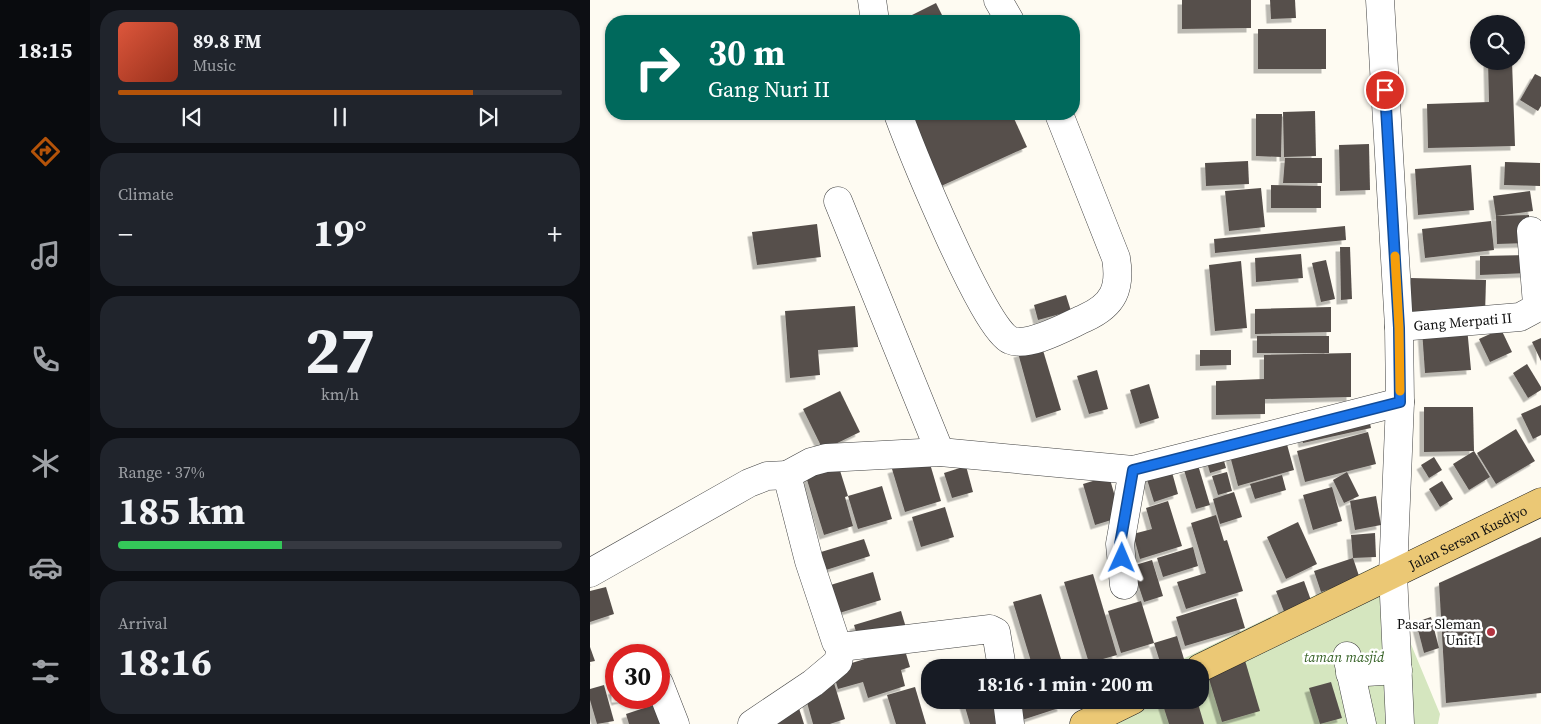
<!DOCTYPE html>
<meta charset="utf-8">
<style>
:root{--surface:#171b24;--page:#20242c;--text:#f1f3f6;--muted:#9ea1a6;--line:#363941;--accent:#b45309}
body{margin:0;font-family:"Source Serif 4",serif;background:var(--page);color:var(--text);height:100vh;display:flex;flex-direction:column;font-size:19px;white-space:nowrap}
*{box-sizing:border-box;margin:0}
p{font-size:16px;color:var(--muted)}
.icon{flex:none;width:28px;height:28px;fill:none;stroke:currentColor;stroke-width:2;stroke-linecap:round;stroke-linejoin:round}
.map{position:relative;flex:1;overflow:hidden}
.details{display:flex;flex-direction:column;gap:10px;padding:10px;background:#0d0f14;width:500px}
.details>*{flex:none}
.top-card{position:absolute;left:15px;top:15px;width:475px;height:105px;border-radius:20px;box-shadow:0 1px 4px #0004;background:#00695c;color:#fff;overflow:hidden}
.tools{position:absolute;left:880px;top:15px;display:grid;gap:10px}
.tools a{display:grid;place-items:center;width:55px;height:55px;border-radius:50%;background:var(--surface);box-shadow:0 1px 4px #0004;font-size:25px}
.speed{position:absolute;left:15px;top:644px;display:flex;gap:10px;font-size:25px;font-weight:700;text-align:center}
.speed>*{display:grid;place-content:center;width:65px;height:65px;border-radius:50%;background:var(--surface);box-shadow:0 1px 4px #0004;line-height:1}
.speed .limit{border:8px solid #d22;background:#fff;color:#111}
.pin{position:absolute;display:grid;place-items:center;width:42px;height:42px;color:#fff;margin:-21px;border:2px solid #fff;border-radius:50%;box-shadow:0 1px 5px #0007}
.me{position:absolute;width:55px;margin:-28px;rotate:1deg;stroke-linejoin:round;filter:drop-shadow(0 0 4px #0008)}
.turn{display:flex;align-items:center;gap:18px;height:105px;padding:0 20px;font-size:22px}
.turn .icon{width:65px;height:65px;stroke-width:2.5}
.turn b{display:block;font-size:35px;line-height:42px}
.big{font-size:38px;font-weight:700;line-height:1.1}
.details .card{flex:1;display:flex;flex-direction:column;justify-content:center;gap:8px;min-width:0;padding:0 18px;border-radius:20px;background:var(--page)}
.details .dial{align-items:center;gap:0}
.dial b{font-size:65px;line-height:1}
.song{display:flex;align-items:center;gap:15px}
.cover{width:60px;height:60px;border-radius:8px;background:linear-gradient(135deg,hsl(10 70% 55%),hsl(10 70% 35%))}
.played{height:5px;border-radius:2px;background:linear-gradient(90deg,var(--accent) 80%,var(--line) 80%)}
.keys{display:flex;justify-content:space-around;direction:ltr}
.heat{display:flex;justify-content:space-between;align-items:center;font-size:28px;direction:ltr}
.charge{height:8px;border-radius:4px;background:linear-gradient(90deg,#34c759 37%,var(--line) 0)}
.trip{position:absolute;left:331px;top:659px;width:288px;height:50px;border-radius:20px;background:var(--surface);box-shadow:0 1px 4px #0004;font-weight:700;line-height:50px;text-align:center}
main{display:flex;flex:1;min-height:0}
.tabs{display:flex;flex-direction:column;width:90px;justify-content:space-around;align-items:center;background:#090b0e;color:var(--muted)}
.tabs .icon{width:35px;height:35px}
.tabs .selected{color:var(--accent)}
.tabs b{font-size:22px;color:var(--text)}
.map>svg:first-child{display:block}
</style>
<main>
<nav class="tabs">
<b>18:15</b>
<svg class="icon selected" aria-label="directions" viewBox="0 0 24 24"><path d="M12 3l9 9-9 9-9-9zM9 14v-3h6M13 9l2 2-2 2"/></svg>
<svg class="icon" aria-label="music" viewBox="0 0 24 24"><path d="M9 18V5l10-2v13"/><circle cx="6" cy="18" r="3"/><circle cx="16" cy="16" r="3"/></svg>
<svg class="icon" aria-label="phone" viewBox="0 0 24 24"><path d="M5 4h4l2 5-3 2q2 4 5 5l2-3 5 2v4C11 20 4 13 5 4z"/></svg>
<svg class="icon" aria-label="climate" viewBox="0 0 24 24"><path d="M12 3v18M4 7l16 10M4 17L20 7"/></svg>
<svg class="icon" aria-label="car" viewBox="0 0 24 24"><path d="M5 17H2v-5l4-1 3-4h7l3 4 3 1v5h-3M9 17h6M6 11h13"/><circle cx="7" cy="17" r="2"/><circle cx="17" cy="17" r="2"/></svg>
<svg class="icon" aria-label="filters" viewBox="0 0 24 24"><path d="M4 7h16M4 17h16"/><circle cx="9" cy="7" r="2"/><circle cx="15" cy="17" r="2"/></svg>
</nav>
<section class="details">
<div class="card">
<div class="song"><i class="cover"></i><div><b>89.8 FM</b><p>Music</p></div></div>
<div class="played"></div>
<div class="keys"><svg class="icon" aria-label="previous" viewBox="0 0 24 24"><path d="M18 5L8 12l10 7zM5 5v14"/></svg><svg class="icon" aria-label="pause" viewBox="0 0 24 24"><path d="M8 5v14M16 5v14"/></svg><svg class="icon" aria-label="next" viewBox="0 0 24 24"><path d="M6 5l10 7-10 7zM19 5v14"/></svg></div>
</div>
<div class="card"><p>Climate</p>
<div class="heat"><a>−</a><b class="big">19°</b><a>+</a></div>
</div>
<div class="card dial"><b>27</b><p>km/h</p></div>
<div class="card"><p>Range · 37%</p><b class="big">185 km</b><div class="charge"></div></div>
<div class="card"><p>Arrival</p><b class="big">18:16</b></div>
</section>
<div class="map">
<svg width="951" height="724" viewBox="0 0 951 724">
<defs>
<filter id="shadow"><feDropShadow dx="-4.5" dy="4.5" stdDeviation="0" flood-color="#0004"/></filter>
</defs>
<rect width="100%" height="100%" fill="#fefbf2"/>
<path fill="#d5e6bf" d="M788 565 850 714 848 724H517L513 700H610V668L576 667Z"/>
<g fill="#57504c" filter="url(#shadow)">
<path d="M592 0H661V28L592 29Z"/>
<path d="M680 0H705L706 18 681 19Z"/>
<path d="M346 3 355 21H322L320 16Z"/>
<path d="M921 19V24H897V20Z"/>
<rect x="668" y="29" width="68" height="40"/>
<path d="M898 61H922L925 146 838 148 837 104 899 102Z"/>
<path d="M945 74 951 77V106L948 111 930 100Z"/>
<path d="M725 111 726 156 694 157 693 112Z"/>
<path d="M316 114H422L437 147 349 187Z"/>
<path d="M666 114H692L691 157 666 156Z"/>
<path d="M779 144 780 190 750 191 749 145Z"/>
<path d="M695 158H732V183H693Z"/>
<path d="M658 161 659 184 616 186 615 163Z"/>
<path d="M915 162 950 163V186L914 185Z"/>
<path d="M881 165 884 210 828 215 825 169Z"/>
<path d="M681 185 731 186V208H681Z"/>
<path d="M671 188 675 227 639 231 635 191Z"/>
<path d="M940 191 943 211 906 216 903 196Z"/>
<path d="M939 215V243L907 244 906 216Z"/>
<path d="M901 221 904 250 835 258 832 229Z"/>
<path d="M227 224 231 257 167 265 162 232Z"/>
<path d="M755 226 756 240 625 253 624 239Z"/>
<path d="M750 247H760L762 299 751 300Z"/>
<path d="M711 254 713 278 666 282 665 258Z"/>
<path d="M939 255V273L890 275V256Z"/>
<path d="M736 260 745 299 731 302 722 263Z"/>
<path d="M651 261 657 328 625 331 619 265Z"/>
<path d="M821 278 896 280 895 315 820 313Z"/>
<path d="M476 295 481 311 448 320 444 305Z"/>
<path d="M265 306 268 347 228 350 230 375 200 378 195 311Z"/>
<path d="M741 307V332L665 334V309Z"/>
<path d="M877 327 881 370 835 373 832 330Z"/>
<path d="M911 329 922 352 900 362 889 339Z"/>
<rect x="667" y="336" width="72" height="17"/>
<path d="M951 338V361L942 342Z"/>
<path d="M452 347 471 410 446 418 428 353Z"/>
<path d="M610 350H641V365L610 366Z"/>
<path d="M761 353V397L675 399V414L626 415V381L674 379V355Z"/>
<path d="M937 364 951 387V390L938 398 923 373Z"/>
<path d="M507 370 518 409 499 414 487 376Z"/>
<path d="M559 384 569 418 550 424 540 390Z"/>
<path d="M250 391 270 432 233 450 213 409Z"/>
<path d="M951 405V435L943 439 931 414Z"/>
<path d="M834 407H883L884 451 834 452Z"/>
<path d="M778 415 781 428 713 443 710 430Z"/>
<path d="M926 429 945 461 906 484 887 453Z"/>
<path d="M778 432 786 464 715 482 707 451Z"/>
<path d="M695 437 704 470 648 486 639 452Z"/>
<path d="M631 450 636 468 620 473 615 455Z"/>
<path d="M884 451 900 477 879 490 863 464Z"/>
<path d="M338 457 351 501 315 512 302 469Z"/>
<path d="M844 457 852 470 839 478 831 465Z"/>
<path d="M247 461 258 496 255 497 263 526 234 535 214 470Z"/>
<path d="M580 465 588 494 564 502 555 473Z"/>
<path d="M608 465 620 505 606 509 594 470Z"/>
<path d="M376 466 383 492 362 498 354 473Z"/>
<path d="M637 472 642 491 628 495 622 476Z"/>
<path d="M757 472 769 496 754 503 743 480Z"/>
<path d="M692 475 696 490 665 499 660 484Z"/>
<path d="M519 476 531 517 505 525 493 484Z"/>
<path d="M852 481 863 499 850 507 839 489Z"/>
<path d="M292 486 302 519 268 529 258 496Z"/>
<path d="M742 487 752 521 723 530 713 495Z"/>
<path d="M644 492 652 517 630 524 623 499Z"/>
<path d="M786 496 791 525 765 530 760 501Z"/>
<path d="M578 501 592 546 550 559 543 534 562 529 556 508Z"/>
<path d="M355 507 364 537 331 547 322 517Z"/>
<path d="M626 515 634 541 637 540 653 591 596 609 587 582 616 573 601 523Z"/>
<path d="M708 522 727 564 696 579 677 537Z"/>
<path d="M785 533 786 557 763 558 761 535Z"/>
<path d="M951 537V693L856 703 849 583Z"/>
<path d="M274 539 280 556 236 570 231 552Z"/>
<path d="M603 547 608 566 573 577 567 558Z"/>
<path d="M763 558 770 579 731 592 724 571Z"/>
<path d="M562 560 573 596 554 602 542 566Z"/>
<path d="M283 572 291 600 243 615 234 587Z"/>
<path d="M503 574 527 655 499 663 474 582Z"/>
<path d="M714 581 722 603 695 614 686 591Z"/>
<path d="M16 587 24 614 0 622V591Z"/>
<path d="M451 594 471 659 443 668 423 602Z"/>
<path d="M646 598 655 628 595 646 586 617Z"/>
<path d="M551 601 564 643 531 653 518 611Z"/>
<path d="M311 611 317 631 270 645 264 625Z"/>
<path d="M841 617 849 648 834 653 826 622Z"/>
<path d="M587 636 594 659 571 665 564 643Z"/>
<path d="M0 647 5 661 0 662Z"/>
<path d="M314 647 320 667 311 670 315 686 278 698 273 682 248 689 242 669Z"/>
<path d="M654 657 670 711 632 722 616 669Z"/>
<path d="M741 682 752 718 730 724 719 688Z"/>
<path d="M244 683 255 719 240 724H223L214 692Z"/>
<path d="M14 685 24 721 7 724 0 700V689Z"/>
<path d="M325 687 336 724H306L297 695Z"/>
<path d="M26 689V698H36L26 701 22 690Z"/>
<path d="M373 700H408L411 724H380Z"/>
<path d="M423 700H470L472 707 429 721Z"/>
<path d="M579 700H607L614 724H579L572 702Z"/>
<path d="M66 704 71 724H39L36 714Z"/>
<path d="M208 705 214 724H186Z"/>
</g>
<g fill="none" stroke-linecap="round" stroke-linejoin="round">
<defs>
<g id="minor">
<path d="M282 0 285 21"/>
<path d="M408 0 420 21"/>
<path d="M790 0 809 327 810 402 803 574 810 724"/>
<path d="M308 114C321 149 394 330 420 340 439 348 477 326 495 318 524 305 531 288 526 258L469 114"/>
<path d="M248 201 350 452"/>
<path id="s1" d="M809 327 930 317 943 310 947 304 941 231"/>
<path d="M0 573 159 483 177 476 197 475"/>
<path d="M534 585 530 544 543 470"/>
<path d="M757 656 772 724"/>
<path d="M412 668 406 632 400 629 251 647 246 642 219 561 197 475 221 462 236 458 350 452 543 470 810 402"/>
<path d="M760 673 808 670"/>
<path d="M69 683 85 724"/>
<path d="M417 700 420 724"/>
<path d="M162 724 223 683 248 662 251 647"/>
</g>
<g id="major">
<path id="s2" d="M610 668 951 502"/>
<path d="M494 724 543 700"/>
</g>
</defs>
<use href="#minor" stroke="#424242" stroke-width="29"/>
<use href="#major" stroke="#202020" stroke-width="29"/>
<use href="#minor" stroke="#fff" stroke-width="28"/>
<use href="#major" stroke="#ebc875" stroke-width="28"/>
</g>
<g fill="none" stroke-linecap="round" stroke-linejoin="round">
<defs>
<path id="route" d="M532 558 530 544 543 470 810 402 809 328 795 90"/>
</defs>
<use href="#route" stroke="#114b97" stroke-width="12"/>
<use href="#route" stroke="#1a73e8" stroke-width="9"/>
<path stroke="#f59e0b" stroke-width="9" d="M805 256 809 328 810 391"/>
</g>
<circle fill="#b23440" stroke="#fff" stroke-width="2" cx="901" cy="632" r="5"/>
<g text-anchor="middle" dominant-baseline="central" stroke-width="5" stroke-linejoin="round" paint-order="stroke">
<g font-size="14" fill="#0f0f0f" stroke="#fff">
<text stroke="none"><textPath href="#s1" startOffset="64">Gang Merpati II</textPath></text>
<text stroke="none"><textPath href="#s2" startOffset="298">Jalan Sersan Kusdiyo</textPath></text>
</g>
<g font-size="14" fill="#0f0f0f" stroke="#fff" text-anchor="end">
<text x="891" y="624">Pasar Sleman<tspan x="891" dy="16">Unit I</tspan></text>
</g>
<g font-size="14" font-style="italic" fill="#356125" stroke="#fff">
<text x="754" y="657">taman masjid</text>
</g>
</g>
</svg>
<div class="tools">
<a><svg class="icon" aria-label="search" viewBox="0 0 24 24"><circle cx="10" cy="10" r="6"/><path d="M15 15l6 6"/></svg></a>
</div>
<div class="speed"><div class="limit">30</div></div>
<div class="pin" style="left:795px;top:90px;background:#d93025"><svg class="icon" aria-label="arrive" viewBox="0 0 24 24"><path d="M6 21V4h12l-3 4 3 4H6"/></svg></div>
<svg class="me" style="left:532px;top:558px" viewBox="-20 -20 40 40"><path d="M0-17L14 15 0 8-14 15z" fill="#1a73e8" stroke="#fff" stroke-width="4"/></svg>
<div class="trip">18:16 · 1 min · 200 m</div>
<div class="top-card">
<div class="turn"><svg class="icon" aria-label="right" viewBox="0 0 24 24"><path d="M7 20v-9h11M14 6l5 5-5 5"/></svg><div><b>30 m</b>Gang Nuri II</div></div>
</div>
</div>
</main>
